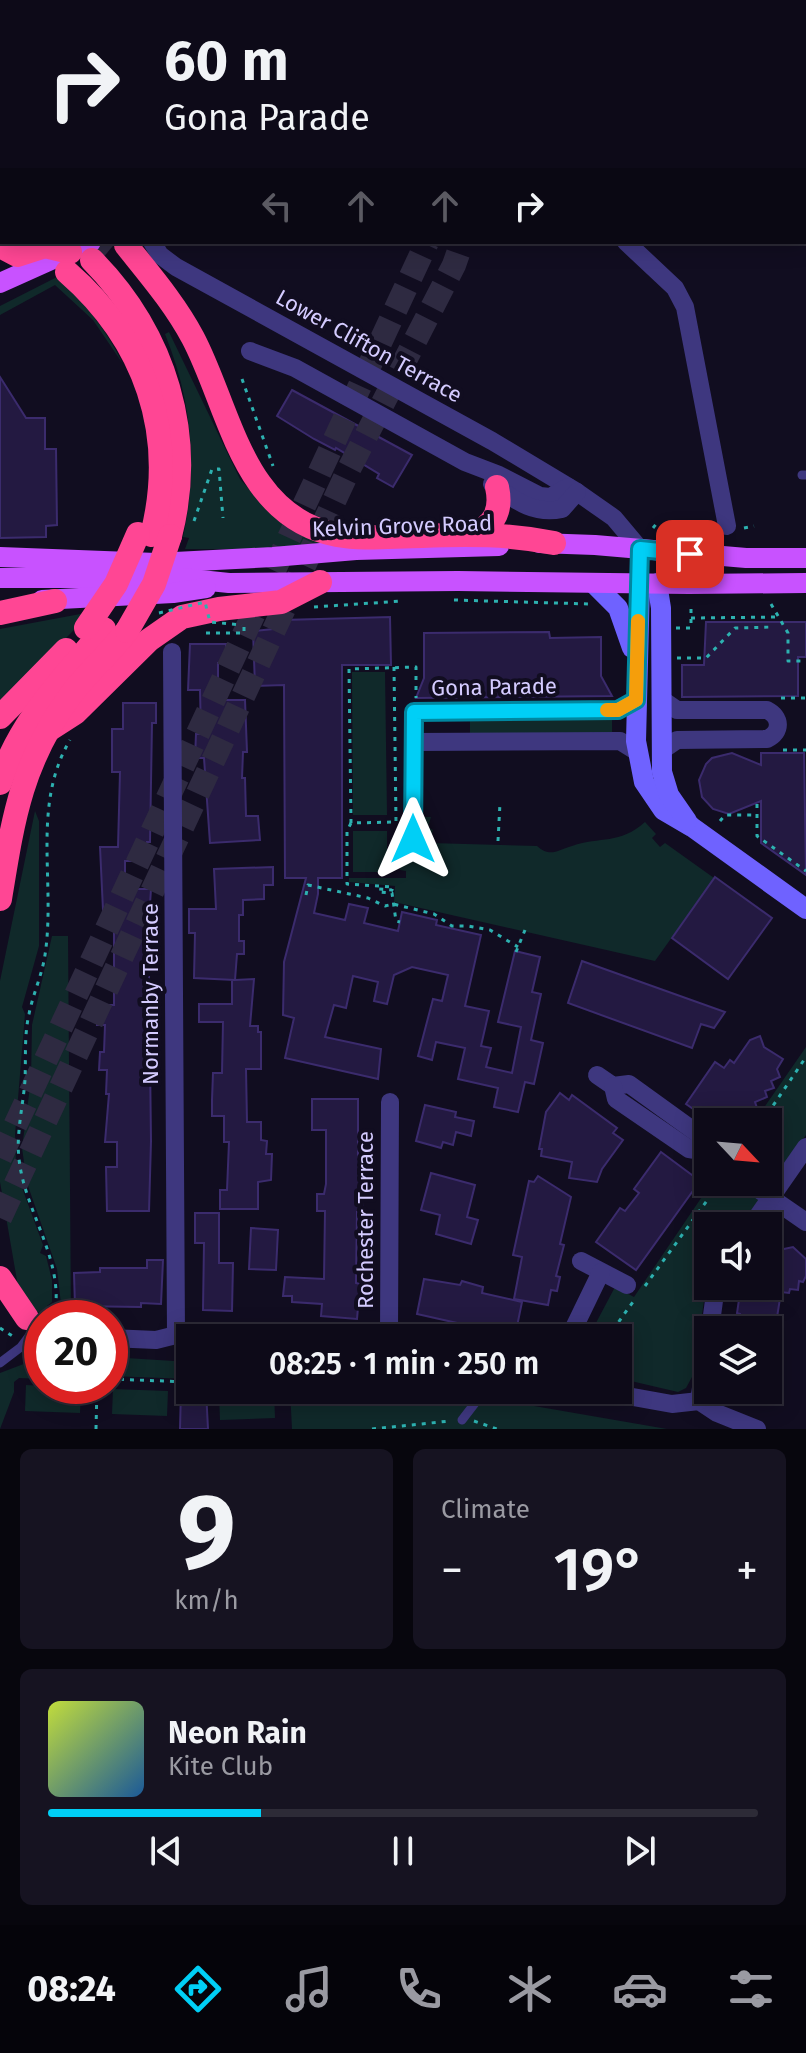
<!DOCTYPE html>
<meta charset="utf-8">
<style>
:root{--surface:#0d0a18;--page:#161321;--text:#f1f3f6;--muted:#9a9aa2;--line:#2d2b37;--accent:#00cff6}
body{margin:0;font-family:"Fira Sans",sans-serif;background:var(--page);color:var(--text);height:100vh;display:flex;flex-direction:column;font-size:30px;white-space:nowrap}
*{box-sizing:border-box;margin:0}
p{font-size:26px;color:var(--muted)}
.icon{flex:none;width:44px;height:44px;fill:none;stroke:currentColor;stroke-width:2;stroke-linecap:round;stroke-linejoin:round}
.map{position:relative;height:1429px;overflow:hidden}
.sheet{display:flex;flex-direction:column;gap:20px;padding:20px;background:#07060d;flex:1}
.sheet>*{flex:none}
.banner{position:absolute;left:0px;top:0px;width:806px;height:244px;box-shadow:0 4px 20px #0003,0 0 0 2px var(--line);background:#0d0a18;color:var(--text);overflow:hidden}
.needle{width:52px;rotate:116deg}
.tools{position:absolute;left:694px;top:1108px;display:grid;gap:16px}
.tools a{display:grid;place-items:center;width:88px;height:88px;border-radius:0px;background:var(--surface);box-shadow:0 4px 20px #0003,0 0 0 2px var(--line);font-size:40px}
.speed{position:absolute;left:24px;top:1300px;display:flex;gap:16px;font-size:40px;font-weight:700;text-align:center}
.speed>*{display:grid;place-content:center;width:104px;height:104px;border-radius:50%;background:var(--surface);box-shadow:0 4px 20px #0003,0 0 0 2px var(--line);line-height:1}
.speed .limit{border:12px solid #d22;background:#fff;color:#111}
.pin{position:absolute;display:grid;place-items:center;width:68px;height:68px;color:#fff;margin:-34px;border-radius:16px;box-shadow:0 4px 12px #0006}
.me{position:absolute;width:88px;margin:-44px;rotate:0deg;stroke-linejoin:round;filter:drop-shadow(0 0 6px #0008)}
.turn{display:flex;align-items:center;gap:28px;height:168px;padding:0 32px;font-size:36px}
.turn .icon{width:104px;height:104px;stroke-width:2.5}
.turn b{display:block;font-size:56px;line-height:68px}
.lanes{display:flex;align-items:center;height:76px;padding:0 32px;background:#0003;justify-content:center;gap:40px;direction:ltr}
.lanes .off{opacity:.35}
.big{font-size:60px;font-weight:600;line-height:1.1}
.sheet .tile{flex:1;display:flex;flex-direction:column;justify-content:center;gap:12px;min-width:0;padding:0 28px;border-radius:12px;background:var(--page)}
.sheet .dial{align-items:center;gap:0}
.dial b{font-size:104px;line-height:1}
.song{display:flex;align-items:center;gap:24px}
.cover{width:96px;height:96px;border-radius:12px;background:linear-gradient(135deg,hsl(70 70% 55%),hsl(210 70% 35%))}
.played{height:8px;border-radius:4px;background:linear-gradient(90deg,var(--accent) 30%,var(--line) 30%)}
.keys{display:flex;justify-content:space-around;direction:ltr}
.heat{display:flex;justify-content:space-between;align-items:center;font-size:44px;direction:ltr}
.sheet .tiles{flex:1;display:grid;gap:20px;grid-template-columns:1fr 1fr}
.tile:last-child{grid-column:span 2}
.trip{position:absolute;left:176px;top:1324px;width:456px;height:80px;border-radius:0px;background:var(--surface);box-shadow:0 4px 20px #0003,0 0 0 2px var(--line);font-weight:600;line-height:80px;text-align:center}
.dock{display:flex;height:128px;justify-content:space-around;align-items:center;background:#05040a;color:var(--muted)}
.dock .icon{width:56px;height:56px}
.dock .current{color:var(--accent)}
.dock b{font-size:36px;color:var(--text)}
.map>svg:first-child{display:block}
</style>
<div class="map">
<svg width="806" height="1429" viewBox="0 0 806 1429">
<rect width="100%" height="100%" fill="#110d20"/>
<g fill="#10292a">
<path d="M57 277C85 303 106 329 123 364L93 320 55 285 0 315V306Z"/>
<path d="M169 332 240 479 272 514 323 542 307 548 244 554 226 549H185L189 538 183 537C198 467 192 401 165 334Z"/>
<path d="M91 612 0 707V629Z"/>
<path d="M352 672H385L387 815H353Z"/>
<path d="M612 713V737L470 739V715Z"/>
<path d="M35 811 39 821V946L22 1007 25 1014 15 1135 16 1161 21 1185 43 1245 40 1253 46 1256 52 1280V1302L47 1306 51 1310 49 1318 36 1311 19 1292 0 1182V981Z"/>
<path d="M417 817H431L428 827 433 830 430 843 537 846C550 858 558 850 572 846 601 836 619 845 645 822L656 834 652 838 660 847 665 843 714 878 655 961 394 902 395 886 349 882V878H406V871L400 870V855L403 850 416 849Z"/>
<rect x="353" y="831" width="34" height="41"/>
<path d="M52 936H68L71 1313H62L57 1269 27 1183 22 1148 31 1079 32 1025Z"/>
<path d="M806 1047V1135L740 1226H708V1276L692 1377 686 1388 678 1392 618 1378V1338H588L615 1287 634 1297 712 1182H768V1122H754Z"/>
<path d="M42 1357V1379L19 1378 14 1382V1392L0 1429V1373Z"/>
<path d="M110 1357 190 1362V1379L110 1376Z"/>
<path d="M26 1385 81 1388 80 1413 25 1411Z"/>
<path d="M113 1389 168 1391 167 1416 112 1414Z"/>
<path d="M290 1390H475L477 1396 667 1429H292Z"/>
<path d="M274 1392 275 1418 220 1420 219 1395Z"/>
</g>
<g fill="#231941" stroke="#3b2b6d" stroke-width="2">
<path d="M0 377 26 418H45V449H56L57 525 46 526V537L0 538Z"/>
<path d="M292 390 412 455 393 487 377 478 379 474 336 448 335 450 314 439 277 416Z"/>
<path d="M390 617 391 665H342V878H318V894L314 913 345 920 349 904 368 908 364 923 398 931 402 912 437 920 436 925 481 935 465 1006 489 1011 481 1046 491 1048 486 1067 512 1073 521 1027 498 1022 515 951 540 957 532 992 541 994 531 1040 543 1043 534 1084 525 1082 518 1112 494 1107 498 1088 458 1079 465 1048 436 1042 432 1060 418 1056 433 999 442 1001 448 975 412 967 394 975 387 1004 374 1001 378 982 353 976 346 1008 334 1005 325 1037 381 1049 378 1079 285 1058 294 1018 283 1015 284 962 306 878H285L284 685 255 686 253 631 283 628V620Z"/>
<path d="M706 622H806V657H798V696L682 697V665H704Z"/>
<path d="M549 632 550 638 601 637V676L612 696 416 698 424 678V633Z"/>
<path d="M190 644H226V663H218V700H245L247 752H243L242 778H245L246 816H258L260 840 210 843 204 758H195L196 734H201L200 690H188Z"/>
<path d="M123 703H156V723H152L150 842H147V861H125V889H151L148 934H145L146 977H149L151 1141 149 1211H107L106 1167H117V1142H105L109 1094H106L107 1070H99L100 1052H104L105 1025H97L98 1005H114V910H103L100 847H118L120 772H112V729H123Z"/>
<path d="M761 753H804L806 875 761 843V801L729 814 713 809 702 797 699 780 706 764 712 758 732 753 761 765Z"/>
<path d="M273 867V885H264V899L243 900V915H239V941H244V954H237L235 980 254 979 250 1026H258V1032H261V1069H246L247 1122H261V1140L267 1141 266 1154H272L271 1180 258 1182V1209H220V1190H227L229 1142H224V1116H212V1100L213 1073H222L223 1022H199V1004H232V980H235L194 978 195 933H189V909H216L214 869Z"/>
<path d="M715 877 772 918 728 979 672 938Z"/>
<path d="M582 961 725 1012 714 1028 701 1024 692 1048 568 1003Z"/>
<path d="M760 1036 764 1047 783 1059 777 1069 780 1077 771 1081 774 1088 765 1091 767 1097 755 1102 757 1108 746 1112 747 1116 733 1122H712L686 1104 715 1062 724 1068 730 1060 734 1063 750 1040Z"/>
<path d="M560 1093 569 1100 572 1095 617 1128 613 1133 623 1140 602 1169 597 1182 569 1178 572 1162 541 1156 542 1149H539L546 1112Z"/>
<path d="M312 1099H358V1162L359 1184H363L362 1212H357L356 1283 360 1284 357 1319 321 1316 322 1304 292 1302V1296H283L285 1277 324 1279 325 1211H317V1194H324L326 1184V1130H312Z"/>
<path d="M425 1105 456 1112 455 1117 474 1121 471 1136 456 1132 453 1145 443 1142 441 1148 416 1141Z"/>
<path d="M661 1152 700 1181 636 1270 596 1242 620 1208 625 1211 639 1193 634 1189Z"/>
<path d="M431 1173 475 1185 467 1217 478 1220 471 1244 436 1234 440 1215 421 1210Z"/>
<path d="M538 1176 571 1197 560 1244 564 1245 556 1276 560 1277 557 1291 551 1290 548 1305 514 1299 522 1257 513 1255 529 1181 534 1182Z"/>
<path d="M195 1213H219V1263H233L232 1311 203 1310 204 1243H195Z"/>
<path d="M768 1223H772L779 1250 793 1247 806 1259V1276L803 1282 799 1281 798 1290 790 1289 789 1293 781 1292 775 1330H737L740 1314 737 1313 741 1286H768Z"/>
<path d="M251 1228 278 1230 276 1270 249 1269Z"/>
<path d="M147 1260H163L161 1304 141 1303V1307L75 1306 74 1273 100 1272V1268H147Z"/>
<path d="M424 1279 460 1285 462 1281 483 1287 482 1293 522 1302 515 1336 417 1314Z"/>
<path d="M181 1390H206L208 1429H180Z"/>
</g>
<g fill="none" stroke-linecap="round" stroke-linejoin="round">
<g stroke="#2e2a41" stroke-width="24" stroke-dasharray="24 12" stroke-linecap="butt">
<path d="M513 2 514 0"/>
<path d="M546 2 547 0"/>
<path d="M94 242 107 253"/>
<path d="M0 1158 427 242"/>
<path d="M0 1218 349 469 454 265 462 242"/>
</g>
<g stroke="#2db1b0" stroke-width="3" stroke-dasharray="4 6" stroke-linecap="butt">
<path d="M242 379 273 466"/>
<path d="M194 521 212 469H219L223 518"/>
<path d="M653 528 657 523"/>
<path d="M744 528 754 526"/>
<path d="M454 600 590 604"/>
<path d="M771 604 788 633V661H806"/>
<path d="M314 607 402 601"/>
<path d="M691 618 778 617"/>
<path d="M676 628H691V608"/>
<path d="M206 633H244V627"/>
<path d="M677 658H706L735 628 773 627"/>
<path d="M394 667 396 822 351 823 349 669 416 667V698"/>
<path d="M781 698H806"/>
<path d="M783 750H806"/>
<path d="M757 804V836L806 871"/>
<path d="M720 821 725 815H757"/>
<path d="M351 823 347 831V884L393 887 392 890 379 889V892L392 893 396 921 400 922"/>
<path d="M498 841 500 803"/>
<path d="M306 895 308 885 368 898 385 906 393 904 434 914 452 926H468L490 930 518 947"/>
<path d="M516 952 525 930"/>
<path d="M762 1122 806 1057"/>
<path d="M645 1286 719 1184"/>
<path d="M54 1318C66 1261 25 1214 19 1159 16 1133 23 1107 25 1080 26 1058 24 1036 29 1014 33 994 42 975 45 955 56 882 31 806 70 740"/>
<path d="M0 1328 14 1337"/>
<path d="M607 1338 635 1299"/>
<path d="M33 1351 42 1352"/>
<path d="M110 1379 190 1382"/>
<path d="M474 1421 497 1429"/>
<path d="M96 1429 97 1386"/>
<path d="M372 1429 450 1421"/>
</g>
<g stroke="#3e377f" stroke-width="9">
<path d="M802 475H806"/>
<path d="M413 839 414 742"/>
<path d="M0 1363 21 1347 36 1327"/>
<path d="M462 1420 485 1390"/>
</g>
<g stroke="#3e377f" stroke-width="18">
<path d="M200 0 203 2"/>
<path d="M292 2 293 0"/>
<path d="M804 143 806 144"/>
<path d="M152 242 160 255 176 267 492 441 577 492 614 518 640 549"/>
<path d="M626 242 675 288 685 307 727 526"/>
<path d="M250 351 295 368 465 462 499 475 540 496 550 497 568 487"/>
<path d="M492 484C515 500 533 515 562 509L577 492"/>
<path d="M172 652 176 1335"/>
<path d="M661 699 677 710H767C781 717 782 732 767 739L677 740 661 751"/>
<path d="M636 700 618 710 414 712V742L620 741 636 751"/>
<path d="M597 1075 613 1086 629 1084 701 1136 705 1150"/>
<path d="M613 1086 616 1099 689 1149 708 1152"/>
<path d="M748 1182 806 1222"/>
<path d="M751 1226 806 1147"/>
<path d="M581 1261 627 1285"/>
<path d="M27 1318 42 1330"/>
<path d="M710 1330 716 1286"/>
<path d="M110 1338 156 1340 176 1335 190 1339"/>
<path d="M389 1338 390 1102"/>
<path d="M569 1338 601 1272"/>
<path d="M594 1390 672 1404 699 1401 717 1413 757 1429"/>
<path d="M699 1401 708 1341"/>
</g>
<g stroke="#6f62ff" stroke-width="20">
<path d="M593 583 618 608 632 648"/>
<path d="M640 583 636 741 644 782 663 810 692 827 806 909"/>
<path d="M657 583 661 608 662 772 669 795 687 821"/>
</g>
<g stroke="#c852ff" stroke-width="20">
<path d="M641 2 644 0"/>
<path d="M0 283 91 242"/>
<path d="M539 543 595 545 746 558H806"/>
<path d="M0 557 156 563 273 557 356 550 499 546"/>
<path d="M0 578H181L229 583 458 581 689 584 806 583"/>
<path d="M42 600 173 593 206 588"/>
</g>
<g stroke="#ff4694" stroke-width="24">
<path d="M43 0 46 2"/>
<path d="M0 18 2 21"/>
<path d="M0 138 2 142"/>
<path d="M0 184 2 188"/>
<path d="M126 245C150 275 175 304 193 338 230 408 242 517 337 535 364 540 394 536 422 536 467 534 509 534 554 543"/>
<path d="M0 246 17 255 45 246 70 252"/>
<path d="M92 260C165 334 196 435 170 536"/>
<path d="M67 272C145 340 178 433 152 535"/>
<path d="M473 534C495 525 502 510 497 487"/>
<path d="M0 613 55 601"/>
<path d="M0 717 66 650"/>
<path d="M47 731 75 713 149 640 182 617 219 609 281 602 320 582"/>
<path d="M0 783C19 721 64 678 104 629"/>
<path d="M0 899C13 819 21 763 70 696 87 673 109 654 127 631"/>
<path d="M0 1278 27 1318"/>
</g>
<path stroke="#2db1b0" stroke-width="3" stroke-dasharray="4 6" stroke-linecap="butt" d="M159 613 205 602 210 622 242 625"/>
<g stroke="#ff4694" stroke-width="24">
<path d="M86 628 116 584 138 534"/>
<path d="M127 631 154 584 170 536"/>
</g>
</g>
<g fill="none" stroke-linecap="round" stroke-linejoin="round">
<defs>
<path id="route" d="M413 839 414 712 618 710 636 700 640 549 690 554"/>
</defs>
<use href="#route" stroke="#0087a0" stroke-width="20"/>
<use href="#route" stroke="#00cff6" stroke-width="14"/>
<path stroke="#f59e0b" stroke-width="14" d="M607 710H618L636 700 638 621"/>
</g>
<g text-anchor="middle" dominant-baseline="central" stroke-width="8" stroke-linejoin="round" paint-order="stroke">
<g font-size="22" fill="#d4cbff" stroke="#110d20">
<text transform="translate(369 346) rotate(29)">Lower Clifton Terrace</text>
<text transform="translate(402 526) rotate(-2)">Kelvin Grove Road</text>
<text transform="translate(494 687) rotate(-1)">Gona Parade</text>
<text transform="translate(150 994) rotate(-90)">Normanby Terrace</text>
<text transform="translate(365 1220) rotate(-90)">Rochester Terrace</text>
</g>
</g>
</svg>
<div class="tools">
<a><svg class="needle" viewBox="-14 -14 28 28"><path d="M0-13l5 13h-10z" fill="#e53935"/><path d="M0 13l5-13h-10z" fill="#9a9aa2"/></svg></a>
<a><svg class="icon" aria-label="sound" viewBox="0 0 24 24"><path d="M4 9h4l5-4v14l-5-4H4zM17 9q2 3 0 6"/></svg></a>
<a><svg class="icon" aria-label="layers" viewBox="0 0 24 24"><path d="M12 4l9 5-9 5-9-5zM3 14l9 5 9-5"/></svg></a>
</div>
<div class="speed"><div class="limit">20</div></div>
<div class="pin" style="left:690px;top:554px;background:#d93025"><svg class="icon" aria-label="arrive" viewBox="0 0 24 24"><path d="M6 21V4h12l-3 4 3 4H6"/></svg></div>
<svg class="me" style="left:413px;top:839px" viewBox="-20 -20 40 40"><path d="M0-17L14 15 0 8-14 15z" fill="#00cff6" stroke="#fff" stroke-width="4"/></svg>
<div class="trip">08:25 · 1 min · 250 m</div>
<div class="banner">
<div class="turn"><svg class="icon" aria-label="right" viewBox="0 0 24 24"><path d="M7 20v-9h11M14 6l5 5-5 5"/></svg><div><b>60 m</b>Gona Parade</div></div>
<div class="lanes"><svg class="icon off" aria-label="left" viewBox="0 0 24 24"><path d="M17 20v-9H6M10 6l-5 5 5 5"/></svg><svg class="icon off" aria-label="ahead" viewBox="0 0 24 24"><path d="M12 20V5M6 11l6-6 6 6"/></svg><svg class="icon off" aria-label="ahead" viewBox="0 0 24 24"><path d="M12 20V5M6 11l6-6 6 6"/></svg><svg class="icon" aria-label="right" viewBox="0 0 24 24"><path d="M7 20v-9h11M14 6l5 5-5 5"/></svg></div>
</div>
</div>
<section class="sheet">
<div class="tiles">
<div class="tile dial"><b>9</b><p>km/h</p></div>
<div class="tile"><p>Climate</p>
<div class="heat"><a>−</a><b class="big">19°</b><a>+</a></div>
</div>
<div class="tile">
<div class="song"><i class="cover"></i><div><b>Neon Rain</b><p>Kite Club</p></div></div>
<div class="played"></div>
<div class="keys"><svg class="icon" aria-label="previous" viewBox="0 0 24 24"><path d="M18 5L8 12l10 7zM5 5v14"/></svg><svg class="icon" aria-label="pause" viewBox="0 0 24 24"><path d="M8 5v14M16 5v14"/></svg><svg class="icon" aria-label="next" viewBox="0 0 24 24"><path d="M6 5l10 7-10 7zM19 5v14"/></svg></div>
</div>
</div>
</section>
<nav class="dock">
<b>08:24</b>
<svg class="icon current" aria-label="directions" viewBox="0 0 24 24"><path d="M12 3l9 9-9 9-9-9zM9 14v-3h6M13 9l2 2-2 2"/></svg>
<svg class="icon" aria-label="music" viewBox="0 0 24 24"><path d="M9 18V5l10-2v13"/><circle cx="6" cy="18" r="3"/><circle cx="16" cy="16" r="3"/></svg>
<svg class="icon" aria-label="phone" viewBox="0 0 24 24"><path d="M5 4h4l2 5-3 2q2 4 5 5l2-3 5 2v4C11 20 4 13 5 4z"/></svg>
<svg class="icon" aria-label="climate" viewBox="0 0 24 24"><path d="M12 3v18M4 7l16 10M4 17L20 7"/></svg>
<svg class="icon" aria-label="car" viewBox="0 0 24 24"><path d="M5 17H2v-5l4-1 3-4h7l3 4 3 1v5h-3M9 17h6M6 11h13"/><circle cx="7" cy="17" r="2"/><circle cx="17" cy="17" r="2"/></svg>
<svg class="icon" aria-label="filters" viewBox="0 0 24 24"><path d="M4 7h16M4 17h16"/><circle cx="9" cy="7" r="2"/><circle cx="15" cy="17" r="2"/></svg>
</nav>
